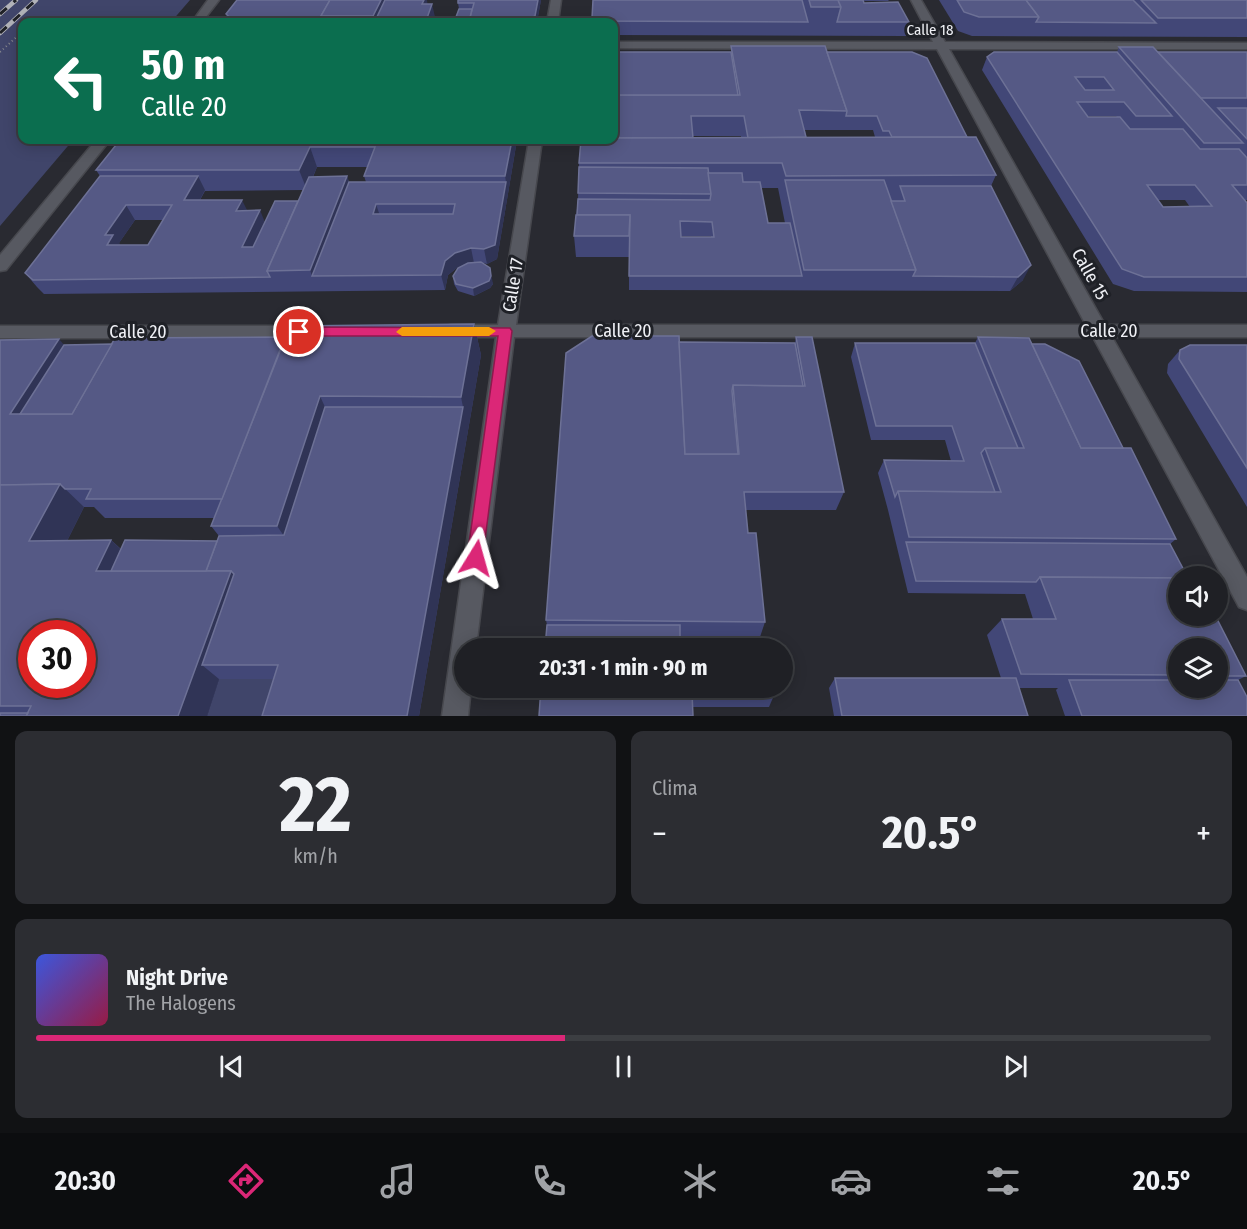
<!DOCTYPE html>
<html lang="es">
<meta charset="utf-8">
<style>
:root{--surface:#1f2025;--page:#2c2d32;--text:#f1f3f6;--muted:#a1a3a7;--line:#3c3e42;--accent:#db2777}
body{margin:0;font-family:"Fira Sans Condensed",sans-serif;background:var(--page);color:var(--text);height:100vh;display:flex;flex-direction:column;font-size:22px;white-space:nowrap}
*{box-sizing:border-box;margin:0}
p{font-size:20px;color:var(--muted)}
.icon{flex:none;width:33px;height:33px;fill:none;stroke:currentColor;stroke-width:2;stroke-linecap:round;stroke-linejoin:round}
.map{position:relative;height:716px;overflow:hidden}
.side{display:flex;flex-direction:column;gap:15px;padding:15px;background:#111214;flex:1}
.side>*{flex:none}
.guide{position:absolute;left:18px;top:18px;width:600px;height:126px;border-radius:12px;box-shadow:0 3px 15px #0003,0 0 0 2px var(--line);background:#0b6e4f;color:#fff;overflow:hidden}
.controls{position:absolute;left:1168px;top:566px;display:grid;gap:12px}
.controls a{display:grid;place-items:center;width:60px;height:60px;border-radius:50%;background:var(--surface);box-shadow:0 3px 15px #0003,0 0 0 2px var(--line);font-size:30px}
.speed{position:absolute;left:18px;top:620px;display:flex;gap:12px;font-size:30px;font-weight:700;text-align:center}
.speed>*{display:grid;place-content:center;width:78px;height:78px;border-radius:50%;background:var(--surface);box-shadow:0 3px 15px #0003,0 0 0 2px var(--line);line-height:1}
.speed .limit{border:9px solid #d22;background:#fff;color:#111}
.pin{position:absolute;display:grid;place-items:center;width:51px;height:51px;color:#fff;margin:-26px;border:3px solid #fff;border-radius:50%;box-shadow:0 2px 6px #0007}
.me{position:absolute;width:66px;margin:-33px;rotate:8deg;stroke-linejoin:round;filter:drop-shadow(0 0 4px #0008)}
.turn{display:flex;align-items:center;gap:21px;height:126px;padding:0 24px;font-size:27px}
.turn .icon{width:78px;height:78px;stroke-width:2.5}
.turn b{display:block;font-size:42px;line-height:51px}
.big{font-size:45px;font-weight:700;line-height:1.1}
.side .card{flex:1;display:flex;flex-direction:column;justify-content:center;gap:9px;min-width:0;padding:0 21px;border-radius:12px;background:var(--page)}
.side .dial{align-items:center;gap:0}
.dial b{font-size:78px;line-height:1}
.song{display:flex;align-items:center;gap:18px}
.cover{width:72px;height:72px;border-radius:9px;background:linear-gradient(135deg,hsl(230 70% 55%),hsl(340 70% 35%))}
.played{height:6px;border-radius:3px;background:linear-gradient(90deg,var(--accent) 45%,var(--line) 45%)}
.keys{display:flex;justify-content:space-around;direction:ltr}
.heat{display:flex;justify-content:space-between;align-items:center;font-size:33px;direction:ltr}
.side .tiles{flex:1;display:grid;gap:15px;grid-template-columns:1fr 1fr}
.card:last-child{grid-column:span 2}
.trip{position:absolute;left:454px;top:638px;width:339px;height:60px;border-radius:30px;background:var(--surface);box-shadow:0 3px 15px #0003,0 0 0 2px var(--line);font-weight:700;line-height:60px;text-align:center}
.tabs{display:flex;height:96px;justify-content:space-around;align-items:center;background:#0c0d0f;color:var(--muted)}
.tabs .icon{width:42px;height:42px}
.tabs .current{color:var(--accent)}
.tabs b{font-size:27px;color:var(--text)}
.map>svg:first-child{display:block}
</style>
<div class="map">
<svg width="1247" height="716" viewBox="0 0 1247 716">
<rect width="100%" height="100%" fill="#292a31"/>
<g fill="#40456a">
<path d="M0 0H190L171 22H22V140H73L0 226Z"/>
<path d="M219 679H292L281 716H207Z"/>
</g>
<g fill="none" stroke-linecap="round" stroke-linejoin="round">
<defs>
<g id="minor">
<path d="M208 0H219L202 22H192Z"/>
<path d="M551 0H561L558 22H547Z"/>
<path d="M911 0H921L945 42 1247 43V49H949L1105 325H1247V337H1112L1247 577V610L1239 607 1093 337H514L476 648H465V687H471L468 716H442L496 337H451L445 336 442 331 445 326 451 325H498L529 140H542L516 325H1086L937 49 614 48V42H933Z"/>
<path d="M96 140H110L6 270 0 271V255Z"/>
<path d="M0 326H312L318 327 321 332 318 337 312 338H0Z"/>
</g>
</defs>
<use href="#minor" stroke="#47484e" stroke-width="3"/>
<path stroke="#88898f" stroke-width="2" stroke-dasharray="1 3" stroke-linecap="butt" d="M0 52 22 32"/>
<use href="#minor" fill="#575961" fill-rule="evenodd"/>
<defs>
<g id="rail">
<path d="M0 14 16 0"/>
<path d="M0 33 36 0"/>
</g>
</defs>
<use href="#rail" stroke="#b1b2b8" stroke-width="4.5"/>
<use href="#rail" stroke="#1f2127" stroke-width="3" stroke-dasharray="9" stroke-linecap="butt"/>
</g>
<g fill="#424777" fill-rule="evenodd">
<path d="M458 0H541L537 22H229L226 14 427 4 435 17H456L459 9 458 3Z"/>
<path d="M593 0H889L888 1H863L864 3 909 22 906 36 614 35V22H592Z"/>
<path d="M939 0H1247V37L972 36 958 31Z"/>
<path d="M731 46 827 52 967 137 996 175 991 186 1023 280 1010 291 629 290V257H576L574 236 578 199 579 163 731 52ZM805 130H873L875 137H806ZM693 136H741V138H693ZM761 188H778L785 223H768ZM680 236H711V237H681Z"/>
<path d="M1119 47 1158 52H1247V200H1244L1247 203V292L1134 291 1113 284 982 70 987 57 1117 52ZM1087 116H1116L1117 117H1088ZM1158 200H1185L1190 207H1163Z"/>
<path d="M120 140H517L497 259 487 264 483 263 493 284 490 288 474 296 458 291 454 284 453 276 461 266 458 267 448 275 445 290 44 294 37 287 25 273 100 176 96 170ZM317 167H368L364 176 366 182H349L347 176 313 177ZM303 190 298 201 265 222 247 210 200 200 205 191ZM135 220H163L148 245H120L119 243Z"/>
<path d="M474 324 481 355 419 716H262L273 679H219L207 716H0V340L64 345 112 344 285 337ZM84 507H94L105 518H214L211 526 219 536 217 541 121 549 111 540 67 541Z"/>
<path d="M796 337 844 492 836 510H745L748 533 765 622 760 637H680L547 625 546 620 679 342 795 343Z"/>
<path d="M978 337 1032 344 1123 448 1176 539 1170 544 1187 576 1246 676 1238 680 1247 716H1065L1056 690 1058 688H1019L1028 716H834L829 688 835 678H1001L987 635 1002 619H1033L1025 594 908 593 888 510 878 473 884 460 951 461 945 440H871L851 357 855 343H975ZM1179 648H1218V687H1179Z"/>
<path d="M1247 345V507L1167 373 1168 364 1180 350Z"/>
<path d="M541 687 775 693 769 707H693Z"/>
</g>
<g fill="#303456">
<path d="M381 0H394L375 21 373 16Z"/>
<path d="M424 0H427L428 8 422 4Z"/>
<path d="M538 0H541L537 22H523V21Z"/>
<path d="M432 4 435 17 433 22H426V21Z"/>
<path d="M512 140H517L497 259 487 264 484 249 506 182 505 176Z"/>
<path d="M310 147 317 167 307 190 299 170Z"/>
<path d="M198 176 205 190 192 215 184 200Z"/>
<path d="M347 176 354 197 312 276 310 270Z"/>
<path d="M242 200 249 214 236 211Z"/>
<path d="M376 204 381 219 373 214Z"/>
<path d="M126 205 135 220 119 243 123 249 107 245 105 235Z"/>
<path d="M260 210 266 225 250 262 242 247Z"/>
<path d="M471 248 474 263 458 267 448 275 445 290 441 275 445 261 455 253Z"/>
<path d="M1031 265 1023 280 1010 291 1018 277Z"/>
<path d="M490 268 493 284 490 288 474 296 473 288Z"/>
<path d="M474 324 481 355 419 716H407L463 407 461 397Z"/>
<path d="M59 339 76 359 39 420 10 414Z"/>
<path d="M320 396 334 427 296 553 277 526Z"/>
<path d="M60 484 84 507 56 563 29 541Z"/>
<path d="M111 540 134 562 126 579 96 571Z"/>
<path d="M231 571 249 591 202 665 219 679 207 716H178Z"/>
</g>
<g fill="#555985" stroke="#6d7196" stroke-width="1.5" fill-rule="evenodd">
<path d="M237 0H330L321 16 322 21H234L226 14Z"/>
<path d="M330 0H381L373 16H321Z"/>
<path d="M385 0H424L422 4H432L426 21H375Z"/>
<path d="M458 0H538L535 16 523 21H469L474 3H458Z"/>
<path d="M593 0H802L808 22 600 21 592 18Z"/>
<path d="M809 0H838L841 7H811Z"/>
<path d="M838 0H863L864 3 898 2 909 22H837L841 7Z"/>
<path d="M957 0H1026L1039 17H979L964 12Z"/>
<path d="M1026 0H1133L1156 23 1036 22 1039 17Z"/>
<path d="M1141 0H1247V18H1158Z"/>
<path d="M459 9H472L469 22H429L431 17H456Z"/>
<path d="M731 46H825L847 111 799 110 806 137 748 138 744 116H691L693 138H614V95H740Z"/>
<path d="M1119 47H1153L1243 143H1204Z"/>
<path d="M614 52H731L738 95H614Z"/>
<path d="M827 52H912L927 58 967 137H892L889 131H883L877 116H846L847 111Z"/>
<path d="M994 52H1117L1172 116H1136L1124 102H1077L1088 117H1120L1130 129H1183L1200 149H1239L1247 158V185H1232L1247 203V277H1144L1122 269 987 57ZM1075 77H1104L1114 90H1085ZM1147 185H1195L1212 206 1163 207Z"/>
<path d="M1158 52H1247V98H1201Z"/>
<path d="M1218 108H1247V139Z"/>
<path d="M976 137 996 175 786 176 782 163H579L581 140H614V138Z"/>
<path d="M120 140H512L505 176H364L375 147H310L299 170H96Z"/>
<path d="M579 167 708 168 711 194 578 193Z"/>
<path d="M708 173H742L743 182H760L768 223H790L802 276H629L630 215H577L578 199 710 200 711 194ZM680 221 712 222 714 237H681Z"/>
<path d="M100 176H198L184 200H242L236 211 260 210 242 247H253L275 201H298L267 271 270 277 33 280 25 273ZM126 205H172L148 245H107L113 235H105Z"/>
<path d="M347 176 310 270 267 271 309 177Z"/>
<path d="M785 180H884L916 270H804Z"/>
<path d="M349 182H506L495 245 484 249 471 248 455 253 445 261 441 275 312 276ZM376 204H455L453 214H373Z"/>
<path d="M900 186H991L1031 265 1018 277 913 276 916 270 891 201H905Z"/>
<path d="M576 215H630L629 236H574Z"/>
<path d="M481 262 490 268 491 276 489 281 473 288 456 284 453 276 458 268 468 263Z"/>
<path d="M474 324 461 397 320 396 277 526H211L290 326Z"/>
<path d="M592 336H679L685 454H739L733 385 805 386 796 337H812L844 492H744L748 533H756L765 622 546 620 566 353Z"/>
<path d="M285 337 222 499H86L91 489H65L60 484 0 485V340L59 339 10 414H72L115 338Z"/>
<path d="M978 337 1029 338 1081 448H1131L1176 539 909 537 898 491 1001 492 985 448H1024Z"/>
<path d="M679 342 795 343 803 386 733 385 732 391 738 454H685Z"/>
<path d="M855 343H975L1018 448H985L981 453 995 492 898 491 895 497 884 460 964 461 952 426H876Z"/>
<path d="M112 344 72 414H20L64 345Z"/>
<path d="M1032 344H1045L1079 361 1123 448H1081Z"/>
<path d="M1190 345H1247V468L1179 359 1180 350Z"/>
<path d="M325 407H463L407 716H262L278 665H202L234 574 231 571H206L219 536 284 535Z"/>
<path d="M60 484 29 541 111 540 96 571H231L178 716H26L31 706H0V485ZM32 633H82V684H32Z"/>
<path d="M125 540 217 541 206 571H111Z"/>
<path d="M906 542 1170 544 1187 576H1179V578L1040 577 1036 582 916 581Z"/>
<path d="M1040 577 1179 578V615H1215L1246 676H1218V648H1179V675L1021 674 1002 619H1056Z"/>
<path d="M547 625H680V648H545Z"/>
<path d="M835 678H1016L1028 716H842Z"/>
<path d="M1069 680H1179V687H1218V680H1238L1247 697V716H1082Z"/>
<path d="M541 687H774L775 693H692L693 716H539Z"/>
<path d="M0 713H28L26 716H0Z"/>
</g>
<path fill="#db2777" stroke="#8e194d" stroke-width="1.5" d="M299 327 510 328 512 331 482 563 476 565 470 563 467 558 498 336H299L292 332Z"/>
<path fill="#f59e0b" d="M402 327H489L496 331 489 336H402L396 332Z"/>
<g text-anchor="middle" dominant-baseline="central" stroke-width="6" stroke-linejoin="round" paint-order="stroke">
<g font-size="15" fill="#eff0f5" stroke="#1f2127">
<text x="930" y="30">Calle 18</text>
</g>
<g font-size="18" fill="#eff0f5" stroke="#1f2127">
<text transform="translate(1090 274) rotate(61)">Calle 15</text>
<text transform="translate(513 285) rotate(-81)">Calle 17</text>
<text x="623" y="331">Calle 20</text>
<text x="1109" y="331">Calle 20</text>
<text x="138" y="332">Calle 20</text>
</g>
</g>
</svg>
<div class="controls">
<a><svg class="icon" aria-label="sound" viewBox="0 0 24 24"><path d="M4 9h4l5-4v14l-5-4H4zM17 9q2 3 0 6"/></svg></a>
<a><svg class="icon" aria-label="layers" viewBox="0 0 24 24"><path d="M12 4l9 5-9 5-9-5zM3 14l9 5 9-5"/></svg></a>
</div>
<div class="speed"><div class="limit">30</div></div>
<div class="pin" style="left:299px;top:332px;background:#d93025"><svg class="icon" aria-label="arrive" viewBox="0 0 24 24"><path d="M6 21V4h12l-3 4 3 4H6"/></svg></div>
<svg class="me" style="left:476px;top:558px" viewBox="-20 -20 40 40"><path d="M0-17L14 15 0 8-14 15z" fill="#db2777" stroke="#fff" stroke-width="4"/></svg>
<div class="trip">20:31 · 1 min · 90 m</div>
<div class="guide">
<div class="turn"><svg class="icon" aria-label="left" viewBox="0 0 24 24"><path d="M17 20v-9H6M10 6l-5 5 5 5"/></svg><div><b>50 m</b>Calle 20</div></div>
</div>
</div>
<section class="side">
<div class="tiles">
<div class="card dial"><b>22</b><p>km/h</p></div>
<div class="card"><p>Clima</p>
<div class="heat"><a>−</a><b class="big">20.5°</b><a>+</a></div>
</div>
<div class="card">
<div class="song"><i class="cover"></i><div><b>Night Drive</b><p>The Halogens</p></div></div>
<div class="played"></div>
<div class="keys"><svg class="icon" aria-label="previous" viewBox="0 0 24 24"><path d="M18 5L8 12l10 7zM5 5v14"/></svg><svg class="icon" aria-label="pause" viewBox="0 0 24 24"><path d="M8 5v14M16 5v14"/></svg><svg class="icon" aria-label="next" viewBox="0 0 24 24"><path d="M6 5l10 7-10 7zM19 5v14"/></svg></div>
</div>
</div>
</section>
<nav class="tabs">
<b>20:30</b>
<svg class="icon current" aria-label="directions" viewBox="0 0 24 24"><path d="M12 3l9 9-9 9-9-9zM9 14v-3h6M13 9l2 2-2 2"/></svg>
<svg class="icon" aria-label="music" viewBox="0 0 24 24"><path d="M9 18V5l10-2v13"/><circle cx="6" cy="18" r="3"/><circle cx="16" cy="16" r="3"/></svg>
<svg class="icon" aria-label="phone" viewBox="0 0 24 24"><path d="M5 4h4l2 5-3 2q2 4 5 5l2-3 5 2v4C11 20 4 13 5 4z"/></svg>
<svg class="icon" aria-label="climate" viewBox="0 0 24 24"><path d="M12 3v18M4 7l16 10M4 17L20 7"/></svg>
<svg class="icon" aria-label="car" viewBox="0 0 24 24"><path d="M5 17H2v-5l4-1 3-4h7l3 4 3 1v5h-3M9 17h6M6 11h13"/><circle cx="7" cy="17" r="2"/><circle cx="17" cy="17" r="2"/></svg>
<svg class="icon" aria-label="filters" viewBox="0 0 24 24"><path d="M4 7h16M4 17h16"/><circle cx="9" cy="7" r="2"/><circle cx="15" cy="17" r="2"/></svg>
<b>20.5°</b>
</nav>
